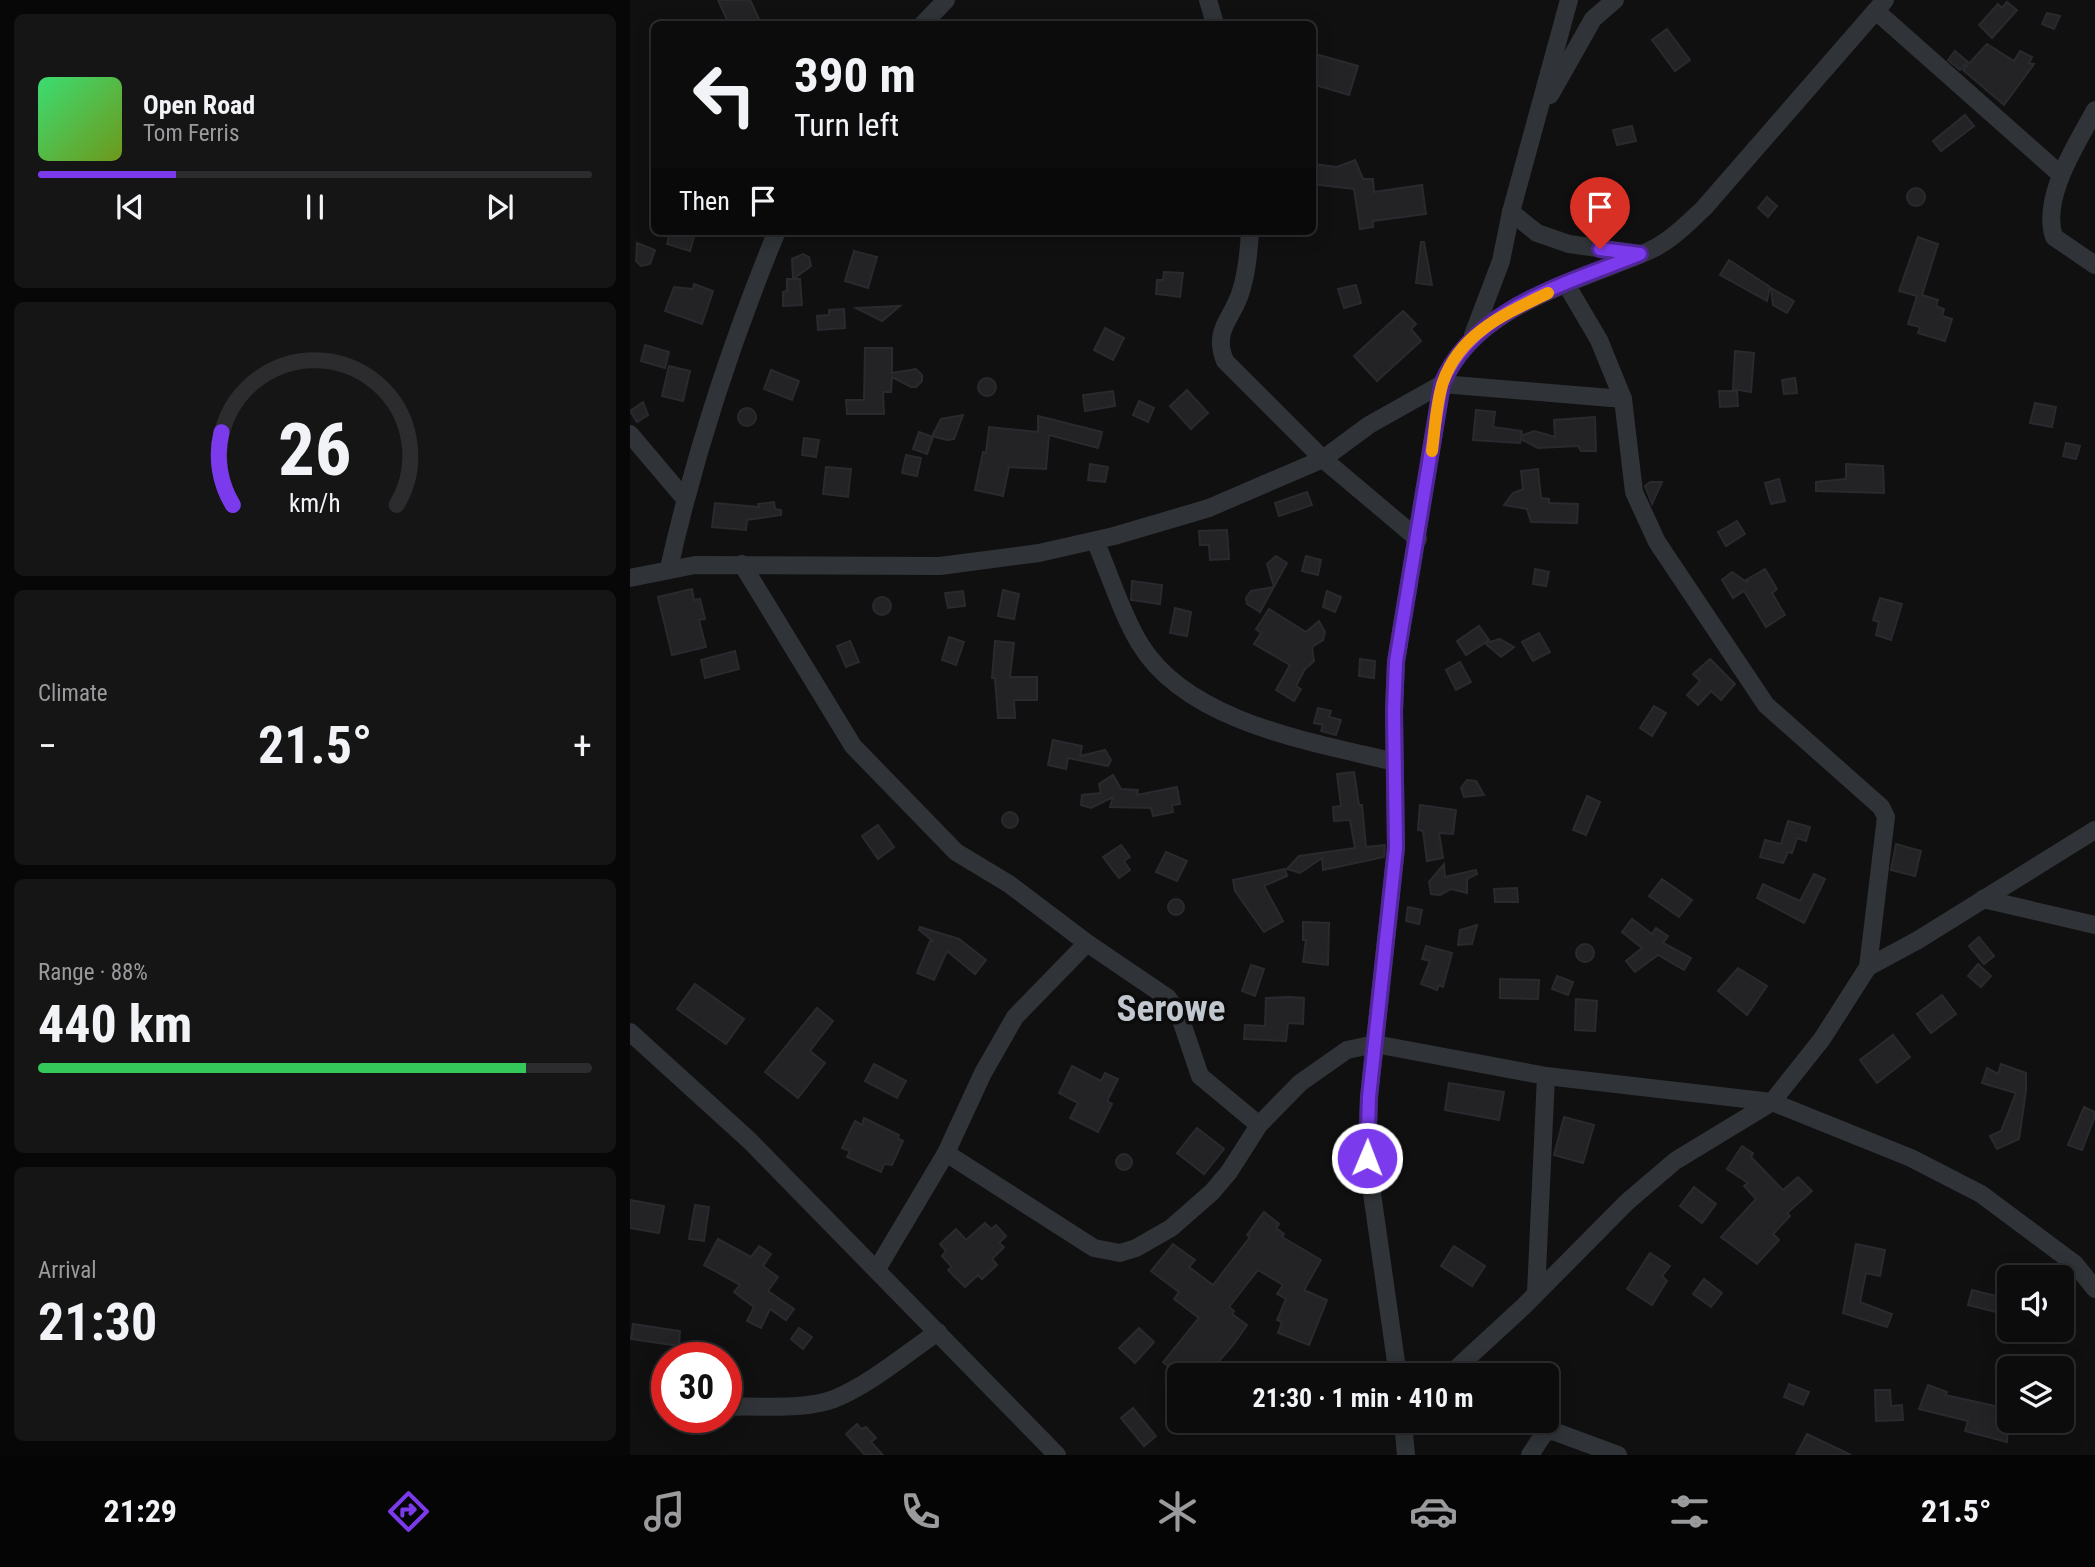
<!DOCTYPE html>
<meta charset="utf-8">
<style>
:root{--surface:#0c0c0d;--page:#151516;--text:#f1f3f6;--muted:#9a9b9d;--line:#2c2c2e;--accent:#7c3aed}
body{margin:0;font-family:"Roboto Condensed",sans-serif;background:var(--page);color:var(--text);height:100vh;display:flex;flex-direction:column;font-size:26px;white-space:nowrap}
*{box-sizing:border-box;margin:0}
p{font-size:23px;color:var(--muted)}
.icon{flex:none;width:38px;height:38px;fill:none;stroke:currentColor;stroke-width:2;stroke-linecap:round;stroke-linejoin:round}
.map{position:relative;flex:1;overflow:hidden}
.details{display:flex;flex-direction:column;gap:14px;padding:14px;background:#070707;width:630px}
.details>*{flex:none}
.guide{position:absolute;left:21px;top:21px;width:665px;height:214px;border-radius:10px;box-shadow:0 4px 18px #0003,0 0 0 2px var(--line);background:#0c0c0d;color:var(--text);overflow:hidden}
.controls{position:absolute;left:1367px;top:1265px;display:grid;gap:14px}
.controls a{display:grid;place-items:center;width:77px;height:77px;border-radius:10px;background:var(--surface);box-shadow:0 4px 18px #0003,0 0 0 2px var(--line);font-size:35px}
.speed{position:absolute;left:21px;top:1342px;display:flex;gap:14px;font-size:35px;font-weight:700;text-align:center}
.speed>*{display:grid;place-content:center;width:91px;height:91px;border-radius:50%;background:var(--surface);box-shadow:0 4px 18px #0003,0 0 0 2px var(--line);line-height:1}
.speed .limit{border:10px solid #d22;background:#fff;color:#111}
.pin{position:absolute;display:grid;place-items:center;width:60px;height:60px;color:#fff;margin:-72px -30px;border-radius:50% 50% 50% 0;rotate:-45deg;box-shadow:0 0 7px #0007}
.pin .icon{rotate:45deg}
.me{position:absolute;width:77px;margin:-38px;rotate:1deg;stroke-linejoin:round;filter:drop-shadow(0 0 5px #0008)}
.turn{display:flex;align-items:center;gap:24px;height:147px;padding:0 28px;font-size:32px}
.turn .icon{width:91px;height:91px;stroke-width:2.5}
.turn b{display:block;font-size:49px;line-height:60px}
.then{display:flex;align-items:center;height:66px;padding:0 28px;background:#0003;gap:14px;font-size:26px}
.big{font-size:52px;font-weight:700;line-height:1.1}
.details .tile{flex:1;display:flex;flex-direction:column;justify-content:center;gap:10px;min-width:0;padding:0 24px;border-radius:10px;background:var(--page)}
.details .dial{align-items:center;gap:0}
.dial svg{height:182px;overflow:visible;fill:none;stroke:var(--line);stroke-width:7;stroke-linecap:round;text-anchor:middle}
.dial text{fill:var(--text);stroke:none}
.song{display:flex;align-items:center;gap:21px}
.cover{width:84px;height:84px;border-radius:10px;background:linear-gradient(135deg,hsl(140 70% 55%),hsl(80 70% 35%))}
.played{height:7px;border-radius:4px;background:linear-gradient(90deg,var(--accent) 25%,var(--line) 25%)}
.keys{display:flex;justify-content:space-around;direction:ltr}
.heat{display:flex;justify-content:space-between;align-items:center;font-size:38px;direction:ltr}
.charge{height:10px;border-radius:5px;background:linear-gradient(90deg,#34c759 88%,var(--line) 0)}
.trip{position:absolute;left:537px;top:1363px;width:392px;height:70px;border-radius:10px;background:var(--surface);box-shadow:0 4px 18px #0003,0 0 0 2px var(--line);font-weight:700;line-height:70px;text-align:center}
.tab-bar{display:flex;height:112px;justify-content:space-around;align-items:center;background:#050505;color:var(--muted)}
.tab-bar .icon{width:49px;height:49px}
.tab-bar .selected{color:var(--accent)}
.tab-bar b{font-size:32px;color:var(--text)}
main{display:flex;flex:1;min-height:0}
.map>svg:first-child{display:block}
</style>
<main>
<section class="details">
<div class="tile">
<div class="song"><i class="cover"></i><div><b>Open Road</b><p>Tom Ferris</p></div></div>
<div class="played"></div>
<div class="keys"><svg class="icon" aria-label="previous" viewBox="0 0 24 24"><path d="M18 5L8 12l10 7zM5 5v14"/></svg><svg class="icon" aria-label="pause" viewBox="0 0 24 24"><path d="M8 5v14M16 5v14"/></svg><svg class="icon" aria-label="next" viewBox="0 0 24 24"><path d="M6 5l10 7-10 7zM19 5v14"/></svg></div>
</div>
<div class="tile dial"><svg viewBox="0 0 100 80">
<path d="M14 69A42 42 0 1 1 86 69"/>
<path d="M14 69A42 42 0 0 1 9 37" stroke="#7c3aed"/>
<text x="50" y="56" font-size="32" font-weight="700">26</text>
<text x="50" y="72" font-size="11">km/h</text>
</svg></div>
<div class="tile"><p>Climate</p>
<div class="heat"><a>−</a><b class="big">21.5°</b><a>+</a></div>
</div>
<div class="tile"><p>Range · 88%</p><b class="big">440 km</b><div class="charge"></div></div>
<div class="tile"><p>Arrival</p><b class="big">21:30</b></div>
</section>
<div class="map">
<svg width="1465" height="1455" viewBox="0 0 1465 1455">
<rect width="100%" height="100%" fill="#101011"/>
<g fill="#232325" stroke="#292a2e" stroke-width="2">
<path d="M88 0H120L130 21 121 24H99Z"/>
<path d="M1377 2 1387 10 1362 38 1349 25 1368 4 1372 8Z"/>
<path d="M1417 13 1430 16 1424 29 1412 24Z"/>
<path d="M1037 29 1060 60 1045 71 1022 40Z"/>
<path d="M1357 44 1384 61 1390 51 1402 57 1399 63 1404 64 1374 105 1333 70Z"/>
<path d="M1325 51 1338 62 1330 70 1318 60Z"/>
<path d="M682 53 728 66 719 95 682 84Z"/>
<path d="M1335 115 1344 126 1311 151 1303 141Z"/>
<path d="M1002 126 1006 141 987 145 983 130Z"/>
<path d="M725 160 733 179H743L744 192 792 185 796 214 743 221V227L730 229 724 189 682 184V164L707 167Z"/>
<circle cx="1286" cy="197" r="9"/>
<path d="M1137 197 1147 206 1138 217 1128 208Z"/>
<path d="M40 231 64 237 60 251 37 244Z"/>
<path d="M1288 237 1308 244 1292 295 1308 300 1306 306 1314 309 1312 316 1322 319 1315 341 1288 333 1290 327 1278 324 1287 296 1269 291Z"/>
<path d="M791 242H794L802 285 786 283Z"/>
<path d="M7 243 25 250 20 264 11 266 6 261Z"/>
<path d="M224 251 247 257 238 288 215 281Z"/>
<path d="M173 254 179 257 181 266 163 279 162 259Z"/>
<path d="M1099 260 1140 287 1137 301 1090 275Z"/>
<path d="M534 272 553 273 550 297 526 294 527 280H533Z"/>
<path d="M157 279H170L172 305 153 306V292L157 291Z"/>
<path d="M64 284 83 291 72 324 35 311 44 287 63 289Z"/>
<path d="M726 285 731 303 714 308 708 289Z"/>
<path d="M1141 288 1164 301 1157 313 1143 305Z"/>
<path d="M270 306 252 321 226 308Z"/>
<path d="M214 309 215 328 188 330 187 316 199 315V310Z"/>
<path d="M773 311 786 324 781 329 791 341 747 381 724 356Z"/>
<path d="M475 328 494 338 483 360 464 350Z"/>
<path d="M15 345 39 352 35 368 11 361Z"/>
<path d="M235 348H262V373L286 369 292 375V381L286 387H281L262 377 261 392H253L254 414H217L216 400H234Z"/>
<path d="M1105 351 1124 353 1121 392 1103 389Z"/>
<path d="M39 366 60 371 53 401 32 396Z"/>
<path d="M141 370 169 381 162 400 134 389Z"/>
<circle cx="357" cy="387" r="9"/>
<path d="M1165 378 1167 393 1154 394 1152 380Z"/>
<path d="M557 390 578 413 561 429 540 406Z"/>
<path d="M483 391 485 406 455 411 453 395Z"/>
<path d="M1089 391H1107L1108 406 1090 407Z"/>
<path d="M509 401 524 408 518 422 503 415Z"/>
<path d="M13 402 18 415 7 422 0 411Z"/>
<path d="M1405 403 1426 407 1422 427 1400 423Z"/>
<circle cx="117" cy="417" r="9"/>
<path d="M846 410 865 412 863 427 892 431 891 436 904 431 925 437 924 420 965 417 966 451H951L948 446 908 448 891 439 890 443 843 440Z"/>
<path d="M333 415 324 439 317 440 302 436 311 419Z"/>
<path d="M408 416 472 432 468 448 419 435 416 469 379 467 373 496 345 490 353 452 356 453 359 427 408 432Z"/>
<path d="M289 432 303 437 297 454 283 449Z"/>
<path d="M174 438 189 440 186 457 172 455Z"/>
<path d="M1436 443 1450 446 1446 459 1433 456Z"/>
<path d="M276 455 291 458 287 476 272 473Z"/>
<path d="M460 464 478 467 475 482 458 480Z"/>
<path d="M1216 464 1253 466 1254 493 1186 491V482L1216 479Z"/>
<path d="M196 467 221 469 218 497 193 494Z"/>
<path d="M908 469 911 498 919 499V503L948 504 947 523 901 522 897 509 874 505 883 493 893 489 891 471Z"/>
<path d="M1149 479 1155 501 1141 504 1135 483Z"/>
<path d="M1020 482H1032L1022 504 1015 486Z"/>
<path d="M677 492 682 505 649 516 645 503Z"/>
<path d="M144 502 145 509 151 510V515L117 520 116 530 82 527 85 503 129 507 128 504Z"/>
<path d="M1107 521 1115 534 1096 546 1088 532Z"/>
<path d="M597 530 599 559 580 560 579 545H570L569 531Z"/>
<path d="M646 556 657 563 630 612 617 604 616 598 621 591 644 587 637 564Z"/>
<path d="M676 556 691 560 688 575 672 571Z"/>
<path d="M905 569 919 572 916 586 903 584Z"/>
<path d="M1135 569 1147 589 1142 593 1155 615 1136 627 1114 591 1103 598 1092 580 1102 572 1118 583 1116 580Z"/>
<path d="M502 581 532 585 530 604 501 600Z"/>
<path d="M62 589 64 600 70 599 75 619 69 620 76 647 42 655 28 597Z"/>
<path d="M373 590 389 594 384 619 368 616Z"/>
<path d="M333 591 335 606 318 608 315 593Z"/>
<path d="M697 591 711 597 705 612 693 607Z"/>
<circle cx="252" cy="606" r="9"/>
<path d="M1250 598 1272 604 1261 640 1246 635 1249 622 1243 620Z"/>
<path d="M545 608 561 612 557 636 540 633Z"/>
<path d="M639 609 676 632 689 621 695 632 693 640 682 647 684 661 675 669 666 686 671 689 664 701 646 690 660 665 624 644 631 633 626 629Z"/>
<path d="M849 626 859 640 836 655 827 641Z"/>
<path d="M909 633 920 652 903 661 892 642Z"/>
<path d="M319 637 334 642 326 665 312 660Z"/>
<path d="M870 639 884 647 871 657 855 643Z"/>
<path d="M220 641 229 662 216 667 207 646Z"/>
<path d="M365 641 384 643 380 677H407V700H384L385 718H368L365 678H362Z"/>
<path d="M105 651 109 669 75 678 71 660Z"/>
<path d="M730 659 745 661 744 678 729 676Z"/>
<path d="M1080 659 1105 684 1091 700 1081 691 1068 705 1057 695 1070 681 1063 674Z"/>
<path d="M830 662 841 682 826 690 816 670Z"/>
<path d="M1024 706 1036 713 1022 736 1010 728Z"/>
<path d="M688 708 701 711 699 717 711 720 706 735 691 731 693 725 684 723Z"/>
<path d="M423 740 452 746 450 756 475 750 481 760 478 766 438 758 436 769 418 765Z"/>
<path d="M724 772 729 805H732L736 847 755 845 754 857 693 870 692 858 670 873 657 869 669 856 725 848 720 820 704 821 703 807 711 806 707 774Z"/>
<path d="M483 775 491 789 508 790 507 795 547 787 550 804 542 805 543 812 523 816 521 808 480 807 483 797 461 808 451 805 452 795 471 793 469 784Z"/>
<path d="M837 780 846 781 854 795 834 797 831 788Z"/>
<path d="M957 796 970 802 956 835 943 830Z"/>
<path d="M790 805 826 810 823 834 809 833 813 858 797 861 793 831 788 830Z"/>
<circle cx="380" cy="820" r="8"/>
<path d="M1158 821 1180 827 1176 841 1167 838 1162 853 1158 852 1153 863 1130 857 1135 840 1151 844Z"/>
<path d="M248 825 264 847 248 859 232 836Z"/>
<path d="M1266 844 1291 851 1285 876 1261 870Z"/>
<path d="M491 845 500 857 494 861 500 870 489 878 473 857Z"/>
<path d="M536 852 557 861 547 881 526 872Z"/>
<path d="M814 864 815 877 846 870 847 874 837 879V893L821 889 810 895 801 894 799 882Z"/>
<path d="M655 869 657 876 634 886 653 921 634 932 605 891 603 880Z"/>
<path d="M1184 874 1195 879 1174 923 1127 898 1133 884 1170 901Z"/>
<path d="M1032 879 1062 900 1049 917 1019 896Z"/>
<path d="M887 888 888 902H865L864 889Z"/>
<circle cx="546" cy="907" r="8"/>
<path d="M778 907 792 910 789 924 776 921Z"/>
<path d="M1002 919 1022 934 1026 928 1038 936 1033 943 1061 958 1054 970 1028 955 1005 972 996 961 1012 948 992 932Z"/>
<path d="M673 922 699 923 698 965 673 962 676 940H673Z"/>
<path d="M847 925 842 944 828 945 830 930Z"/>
<path d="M290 927 329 939 356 960 345 974 317 951 304 980 287 973 300 941H303L289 930Z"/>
<path d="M1349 937 1364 956 1354 964 1339 946Z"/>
<circle cx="955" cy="953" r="9"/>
<path d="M796 946 822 953 813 987 809 985 807 990 791 984 800 961 792 959Z"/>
<path d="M1348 964 1361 976 1351 987 1338 976Z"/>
<path d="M621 965 634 969 625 996 612 991Z"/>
<path d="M1108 968 1137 986 1117 1015 1088 991Z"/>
<path d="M927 976 943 982 938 995 922 989Z"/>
<path d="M870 979 909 980 908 999 870 998Z"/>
<path d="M65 984 114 1019 96 1044 47 1009Z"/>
<path d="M1312 995 1326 1014 1301 1033 1287 1014Z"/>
<path d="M659 997 674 998 673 1024 658 1023 656 1041 614 1039 615 1025 635 1026 636 998Z"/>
<path d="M946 999 967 1001 965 1031 945 1030Z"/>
<path d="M187 1008 203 1021 180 1051 195 1063 168 1098 135 1072Z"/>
<path d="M1263 1035 1280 1057 1247 1083 1230 1060Z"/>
<path d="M244 1064 276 1081 267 1098 235 1081Z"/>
<path d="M1371 1064 1396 1073V1091L1389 1139 1367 1149 1360 1136 1371 1131 1386 1093 1352 1083 1357 1068 1368 1074Z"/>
<path d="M442 1066 471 1081 475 1073 488 1079 477 1101 482 1104 468 1132 440 1118 448 1103 429 1093Z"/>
<path d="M819 1083 874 1092 869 1120 815 1110Z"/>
<path d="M1454 1107 1465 1112V1116L1452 1150 1438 1145Z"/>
<path d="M934 1117 964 1125 953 1163 924 1155Z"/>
<path d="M234 1118 269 1135 268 1138 273 1141 262 1165 254 1164 251 1172 217 1157 220 1151 212 1148 225 1121 232 1125Z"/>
<path d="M567 1128 594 1149 574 1174 547 1153Z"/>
<path d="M1112 1146 1123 1153 1121 1157 1153 1190 1168 1177 1182 1191 1157 1213 1160 1216 1143 1234 1149 1240 1127 1264 1091 1237 1126 1199 1114 1186 1118 1183 1097 1169Z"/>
<circle cx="494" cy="1162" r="8"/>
<path d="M1064 1187 1086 1204 1072 1223 1050 1206Z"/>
<path d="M0 1200 34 1206 29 1233 0 1228Z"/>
<path d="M65 1205 79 1207 74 1241 59 1239Z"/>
<path d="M634 1212 649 1224 646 1228 654 1234 652 1237 691 1260 674 1290 697 1300 679 1345 648 1333 652 1322 647 1320 656 1299 647 1294 653 1285 628 1270 599 1307 604 1311 602 1314 617 1325 604 1344 576 1376H550L533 1362 569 1318 544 1299 549 1292 521 1271 543 1244 565 1260 559 1267 583 1285 620 1237 617 1235Z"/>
<path d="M355 1223 361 1229 366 1225 376 1236 369 1243 374 1247 362 1259 367 1265 352 1279 348 1275 335 1287 318 1270 322 1267 312 1256 316 1251 310 1244 326 1229 336 1240Z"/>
<path d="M88 1239 121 1257 129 1246 141 1254 133 1266 148 1277 138 1291 164 1309 156 1320 140 1309 131 1328 117 1321 124 1307 104 1292 110 1285 74 1265Z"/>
<path d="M1226 1244 1255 1250 1250 1276 1236 1273 1230 1302 1262 1314 1257 1327 1213 1313Z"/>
<path d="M824 1246 855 1266 842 1286 811 1266Z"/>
<path d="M1020 1253 1040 1266 1032 1276 1037 1281 1022 1305 997 1289Z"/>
<path d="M1074 1279 1092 1293 1081 1307 1063 1294Z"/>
<path d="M1342 1290 1374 1298 1370 1313 1338 1305Z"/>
<path d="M3 1324 50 1331 49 1346 1 1339Z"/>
<path d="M169 1328 182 1337 173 1349 161 1339Z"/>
<path d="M509 1328 524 1342 505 1363 489 1348Z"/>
<path d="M1159 1384 1179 1392 1173 1405 1154 1397Z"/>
<path d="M1298 1385 1317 1392 1315 1395 1379 1409 1377 1442 1335 1431 1338 1421 1289 1409Z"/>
<path d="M1245 1390H1260L1261 1406 1272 1405 1273 1420 1246 1421Z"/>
<path d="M503 1408 526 1436 514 1446 491 1418Z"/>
<path d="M227 1424 231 1429 236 1427 246 1438 241 1442 253 1455H235L216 1434Z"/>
<path d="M1177 1434 1221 1455H1166Z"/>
</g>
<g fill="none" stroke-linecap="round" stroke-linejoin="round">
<g stroke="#303337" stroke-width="18">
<path d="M578 0 585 24"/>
<path d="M1246 11 1430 174"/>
<path d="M293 24 316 0"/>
<path d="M920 95 963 19 985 0"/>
<path d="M1465 110C1447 144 1411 197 1424 237L1465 265"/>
<path d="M881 212 907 233 939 244 1010 254"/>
<path d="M620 231C619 250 617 272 611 291 603 319 582 329 595 361L693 459 788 539"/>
<path d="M936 284 969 340 993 399 1004 492 1027 542 1136 705 1251 807 1256 817 1238 967"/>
<path d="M843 335 871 261 881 212 939 0"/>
<path d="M0 434 55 499"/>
<path d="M465 541C480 574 491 613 510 644 558 723 683 742 765 762"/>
<path d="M112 564 223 746 326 852 379 884 457 943 538 998 549 1014 570 1076 629 1125"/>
<path d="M39 568C65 453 102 340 147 231"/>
<path d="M0 578 65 565 310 566 409 553 484 536 579 508 693 459 739 425 812 384 993 399"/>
<path d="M1353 899 1465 925"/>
<path d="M0 1032 120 1141 427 1455"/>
<path d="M316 1153 464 1248 490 1253 506 1248 541 1228 582 1192 599 1172 629 1125 670 1083 717 1050 745 1044 916 1076 1142 1102 1281 1158 1351 1194 1445 1264 1465 1289"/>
<path d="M247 1269 316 1153 353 1073 385 1017 457 943"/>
<path d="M906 1293 916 1076"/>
<path d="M768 1376 737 1158 739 1097 766 848 764 711 766 661 812 384C841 315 919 291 984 265 1000 258 1019 253 1033 243 1048 234 1061 220 1074 208L1255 0"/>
<path d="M818 1376 894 1306 997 1202 1045 1161 1142 1102 1192 1039 1238 967 1288 940 1465 830"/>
<path d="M96 1407C130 1405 171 1411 204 1399 241 1384 275 1354 308 1332"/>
<path d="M773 1421 776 1455"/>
<path d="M900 1455 915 1432 923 1431 988 1455"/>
</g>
</g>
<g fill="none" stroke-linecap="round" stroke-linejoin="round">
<defs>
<path id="route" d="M737 1158 739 1097 766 848 764 711 766 662 812 384C844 307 939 283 1010 254L970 249"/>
</defs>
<use href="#route" stroke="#51269a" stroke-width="18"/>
<use href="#route" stroke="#7c3aed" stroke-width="12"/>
<path stroke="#f59e0b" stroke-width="12" d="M802 451C805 429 806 403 813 382 830 333 875 314 918 293"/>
</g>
<g text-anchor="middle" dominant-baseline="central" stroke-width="7" stroke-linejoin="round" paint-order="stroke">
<g font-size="37" font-weight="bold" fill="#c1c7cf" stroke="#0b0b0c">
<text x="541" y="1008">Serowe</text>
</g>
</g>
</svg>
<div class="controls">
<a><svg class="icon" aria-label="sound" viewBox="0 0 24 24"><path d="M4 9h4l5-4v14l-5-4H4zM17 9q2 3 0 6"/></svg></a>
<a><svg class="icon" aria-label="layers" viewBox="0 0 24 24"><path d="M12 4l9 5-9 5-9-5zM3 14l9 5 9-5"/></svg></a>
</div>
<div class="speed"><div class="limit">30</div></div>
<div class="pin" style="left:970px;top:249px;background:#d93025"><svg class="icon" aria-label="arrive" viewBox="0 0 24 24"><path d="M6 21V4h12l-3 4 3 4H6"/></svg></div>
<svg class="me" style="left:737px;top:1158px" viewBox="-20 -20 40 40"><circle r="17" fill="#7c3aed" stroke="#fff" stroke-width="3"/><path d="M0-11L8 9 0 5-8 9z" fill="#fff"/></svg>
<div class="trip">21:30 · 1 min · 410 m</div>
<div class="guide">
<div class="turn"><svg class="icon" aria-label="left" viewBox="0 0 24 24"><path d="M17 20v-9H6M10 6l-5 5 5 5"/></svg><div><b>390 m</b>Turn left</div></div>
<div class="then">Then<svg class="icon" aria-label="arrive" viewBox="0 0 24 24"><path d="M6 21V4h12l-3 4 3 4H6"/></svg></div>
</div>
</div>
</main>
<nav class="tab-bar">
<b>21:29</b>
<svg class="icon selected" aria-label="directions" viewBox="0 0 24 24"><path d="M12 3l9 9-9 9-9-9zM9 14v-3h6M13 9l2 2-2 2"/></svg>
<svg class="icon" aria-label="music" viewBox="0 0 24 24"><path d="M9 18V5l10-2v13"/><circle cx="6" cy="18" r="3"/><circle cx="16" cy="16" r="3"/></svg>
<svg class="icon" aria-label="phone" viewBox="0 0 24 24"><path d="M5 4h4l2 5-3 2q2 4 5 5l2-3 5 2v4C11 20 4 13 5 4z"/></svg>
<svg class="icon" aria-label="climate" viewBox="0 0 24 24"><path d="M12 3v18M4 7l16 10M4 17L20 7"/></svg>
<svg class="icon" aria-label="car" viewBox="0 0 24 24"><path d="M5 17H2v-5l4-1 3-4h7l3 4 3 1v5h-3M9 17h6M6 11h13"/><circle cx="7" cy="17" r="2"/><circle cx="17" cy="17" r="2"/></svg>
<svg class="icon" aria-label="filters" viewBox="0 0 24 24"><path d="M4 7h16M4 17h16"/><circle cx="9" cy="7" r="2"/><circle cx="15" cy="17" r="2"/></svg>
<b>21.5°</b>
</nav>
